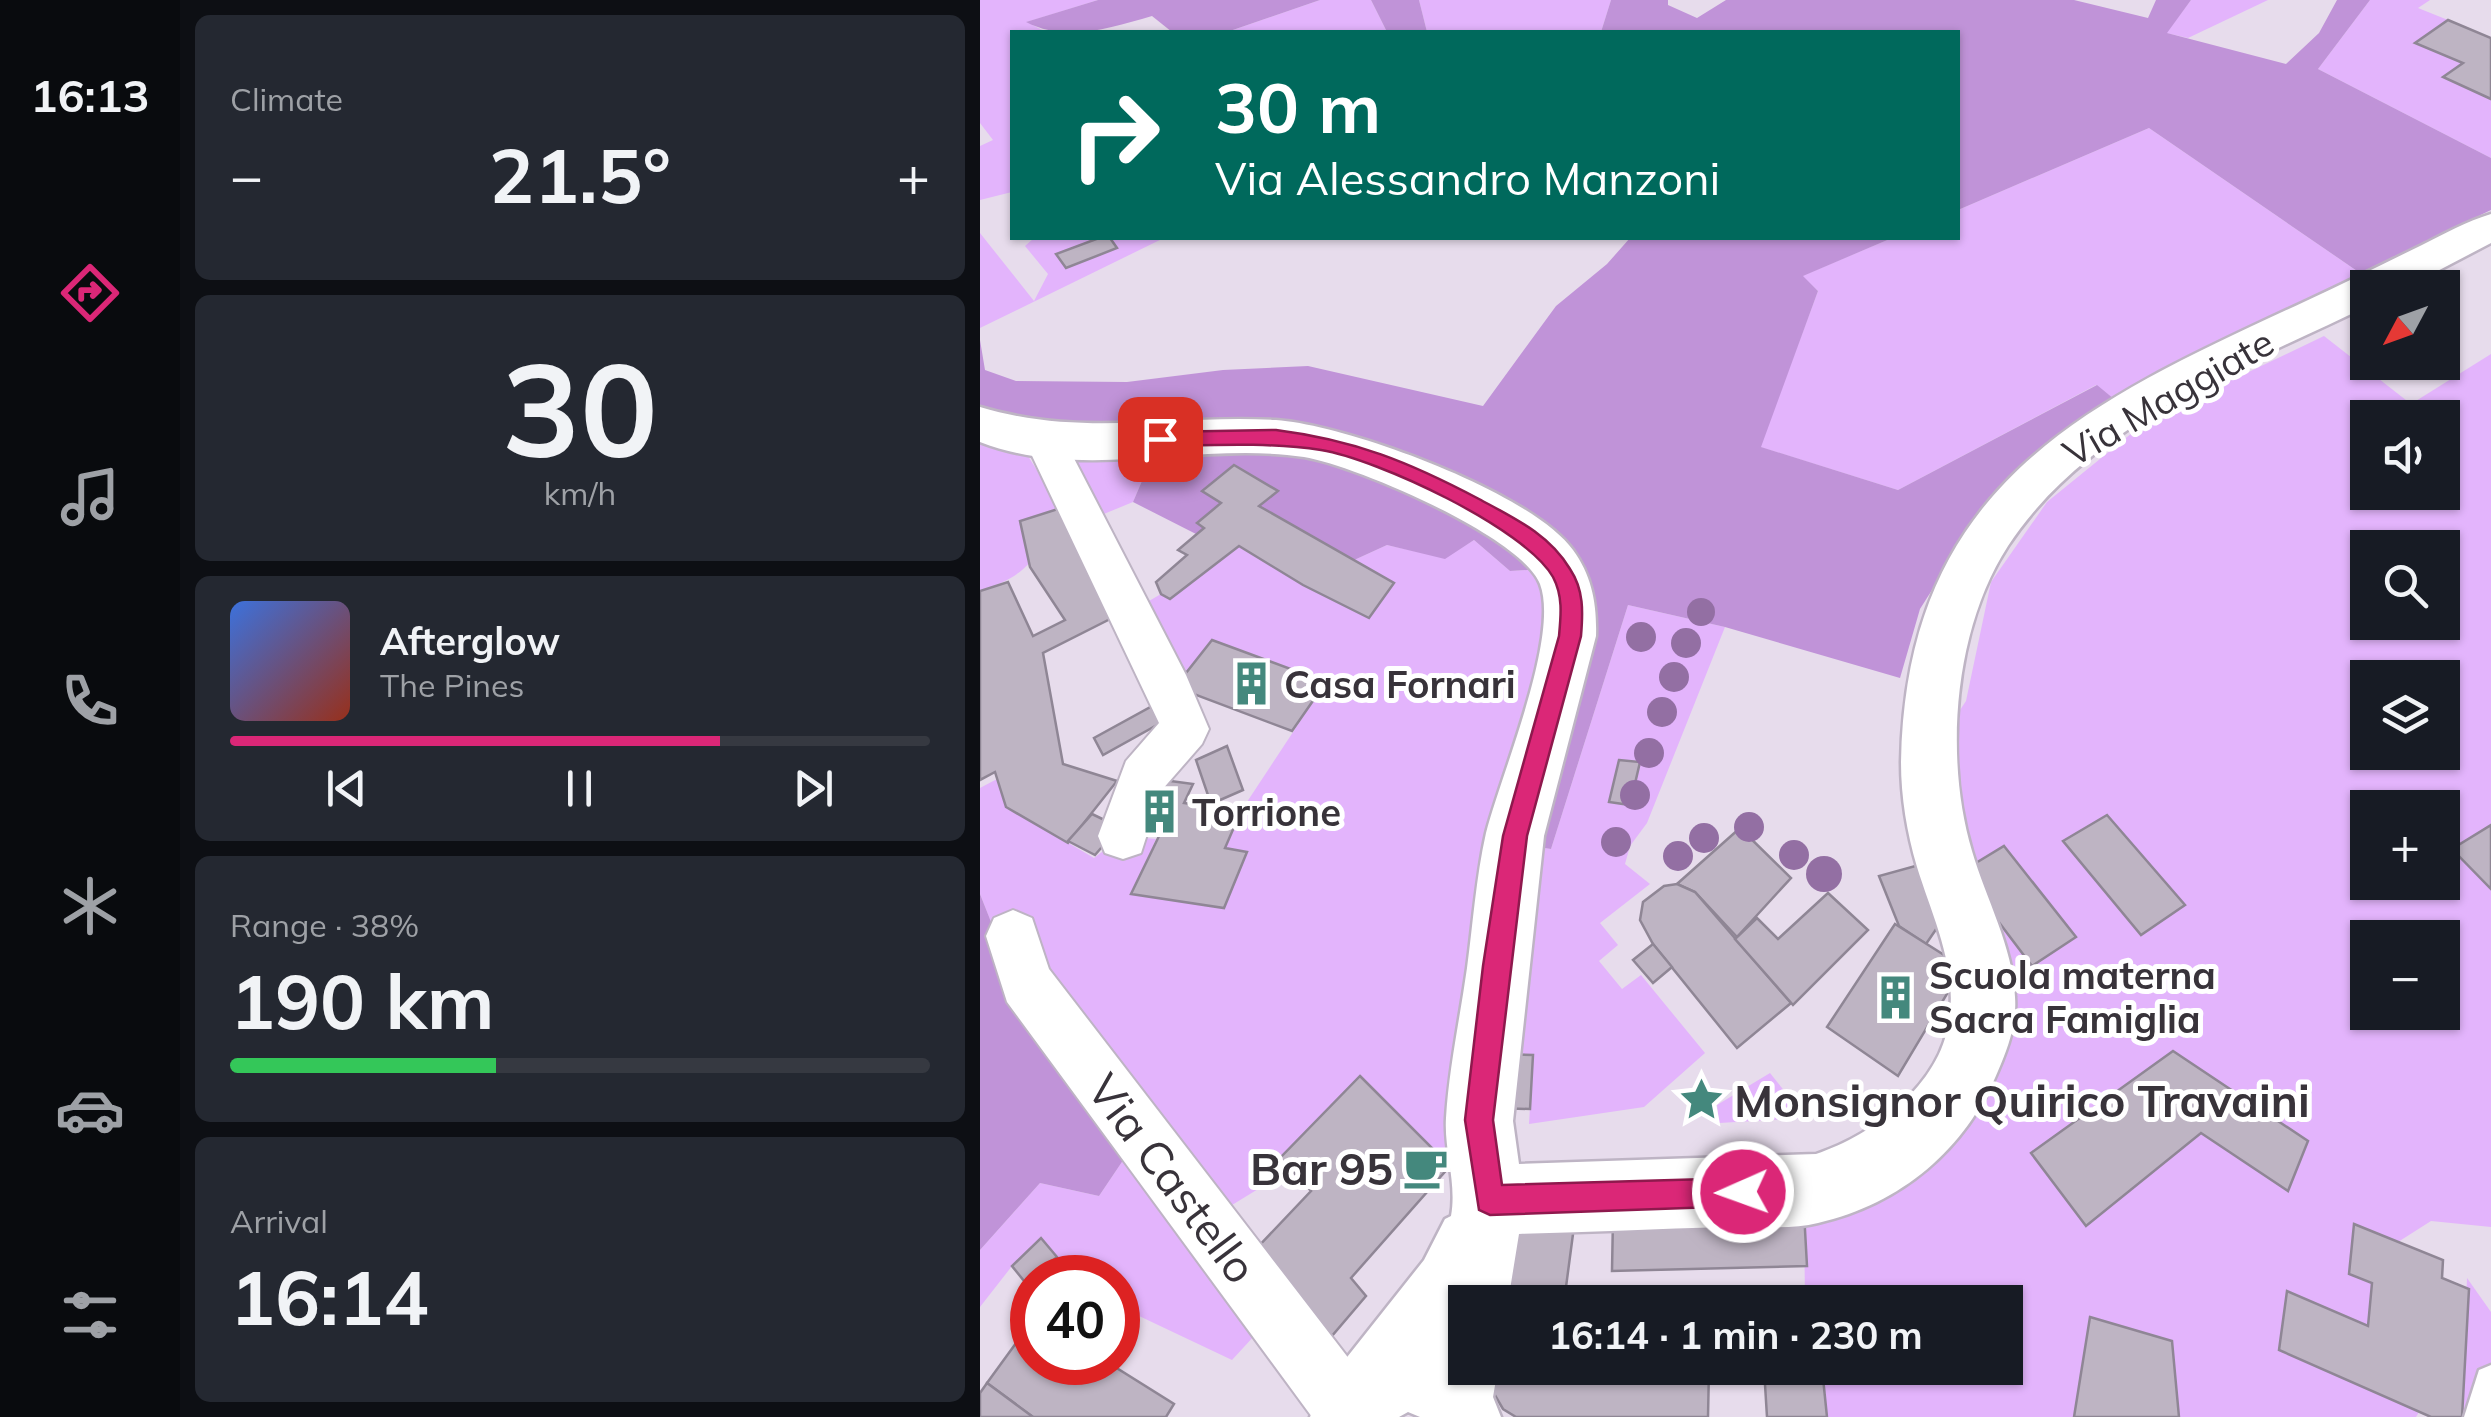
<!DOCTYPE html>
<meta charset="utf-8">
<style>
:root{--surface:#171b24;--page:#242831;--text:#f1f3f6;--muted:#9ea1a6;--line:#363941;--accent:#db2777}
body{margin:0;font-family:Mulish,sans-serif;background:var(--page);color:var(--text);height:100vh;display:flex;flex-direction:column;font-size:38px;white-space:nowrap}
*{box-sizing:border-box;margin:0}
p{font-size:32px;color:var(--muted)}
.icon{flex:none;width:55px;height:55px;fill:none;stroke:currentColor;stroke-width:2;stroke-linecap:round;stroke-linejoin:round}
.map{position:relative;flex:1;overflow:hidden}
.panel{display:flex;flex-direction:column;gap:15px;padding:15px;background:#0d0f14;width:800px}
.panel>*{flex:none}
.guide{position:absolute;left:30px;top:30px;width:950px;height:210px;border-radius:0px;box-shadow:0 2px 8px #0004;background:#00695c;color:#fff;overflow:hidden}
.needle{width:65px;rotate:229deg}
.tools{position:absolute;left:1370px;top:270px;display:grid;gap:20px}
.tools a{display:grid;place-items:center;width:110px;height:110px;border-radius:0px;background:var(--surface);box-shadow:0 2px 8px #0004;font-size:50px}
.speed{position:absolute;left:30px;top:1255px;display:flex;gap:20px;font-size:50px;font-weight:700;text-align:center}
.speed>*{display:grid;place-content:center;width:130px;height:130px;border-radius:50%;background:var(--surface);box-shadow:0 2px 8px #0004;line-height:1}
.speed .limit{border:15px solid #d22;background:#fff;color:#111}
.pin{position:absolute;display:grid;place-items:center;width:85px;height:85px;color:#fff;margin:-42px;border-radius:20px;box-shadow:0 5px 15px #0006}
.me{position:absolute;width:110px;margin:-55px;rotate:268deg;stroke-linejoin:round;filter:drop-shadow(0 0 8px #0008)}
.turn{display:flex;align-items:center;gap:35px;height:210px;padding:0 40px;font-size:45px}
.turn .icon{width:130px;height:130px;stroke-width:2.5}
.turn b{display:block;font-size:70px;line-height:85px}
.big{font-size:75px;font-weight:700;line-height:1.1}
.panel .tile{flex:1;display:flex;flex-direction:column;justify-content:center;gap:15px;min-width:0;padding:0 35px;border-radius:15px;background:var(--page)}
.panel .dial{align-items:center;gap:0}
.dial b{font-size:130px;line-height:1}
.song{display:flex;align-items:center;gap:30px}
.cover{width:120px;height:120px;border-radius:15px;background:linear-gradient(135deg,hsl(220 70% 55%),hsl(10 70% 35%))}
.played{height:10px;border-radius:5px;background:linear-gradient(90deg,var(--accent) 70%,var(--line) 70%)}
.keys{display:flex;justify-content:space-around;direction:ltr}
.heat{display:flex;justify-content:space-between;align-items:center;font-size:55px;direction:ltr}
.charge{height:15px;border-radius:8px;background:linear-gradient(90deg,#34c759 38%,var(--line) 0)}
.trip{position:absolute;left:468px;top:1285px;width:575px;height:100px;border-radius:0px;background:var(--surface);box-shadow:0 2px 8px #0004;font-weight:700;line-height:100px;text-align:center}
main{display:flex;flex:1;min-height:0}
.menu{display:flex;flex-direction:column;width:180px;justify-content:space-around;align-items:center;background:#090b0e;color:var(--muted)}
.menu .icon{width:70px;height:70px}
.menu .current{color:var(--accent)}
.menu b{font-size:45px;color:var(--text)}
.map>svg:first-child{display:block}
</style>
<main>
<nav class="menu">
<b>16:13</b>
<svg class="icon current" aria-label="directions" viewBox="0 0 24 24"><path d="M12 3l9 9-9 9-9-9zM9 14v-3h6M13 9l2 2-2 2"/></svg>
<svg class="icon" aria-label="music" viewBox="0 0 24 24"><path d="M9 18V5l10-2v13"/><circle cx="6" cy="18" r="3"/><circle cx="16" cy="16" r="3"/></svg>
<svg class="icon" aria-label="phone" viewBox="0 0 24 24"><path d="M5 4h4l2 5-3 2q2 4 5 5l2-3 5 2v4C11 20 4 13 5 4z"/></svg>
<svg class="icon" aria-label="climate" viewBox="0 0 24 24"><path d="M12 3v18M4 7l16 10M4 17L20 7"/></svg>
<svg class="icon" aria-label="car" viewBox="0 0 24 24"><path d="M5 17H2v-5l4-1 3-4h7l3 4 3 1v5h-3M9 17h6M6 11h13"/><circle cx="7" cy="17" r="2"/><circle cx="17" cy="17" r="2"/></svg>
<svg class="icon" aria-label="filters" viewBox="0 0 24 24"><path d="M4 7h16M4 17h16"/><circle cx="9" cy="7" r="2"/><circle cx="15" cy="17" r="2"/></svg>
</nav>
<section class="panel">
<div class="tile"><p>Climate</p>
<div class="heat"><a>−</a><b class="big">21.5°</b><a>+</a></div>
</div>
<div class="tile dial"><b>30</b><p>km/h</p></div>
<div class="tile">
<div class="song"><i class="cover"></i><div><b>Afterglow</b><p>The Pines</p></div></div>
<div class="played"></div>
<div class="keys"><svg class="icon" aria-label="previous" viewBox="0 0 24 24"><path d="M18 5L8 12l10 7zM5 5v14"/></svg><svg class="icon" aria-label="pause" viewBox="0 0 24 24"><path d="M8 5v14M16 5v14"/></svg><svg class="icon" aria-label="next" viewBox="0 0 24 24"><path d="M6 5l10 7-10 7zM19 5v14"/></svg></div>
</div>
<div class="tile"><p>Range · 38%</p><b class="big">190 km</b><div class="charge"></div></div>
<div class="tile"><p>Arrival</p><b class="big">16:14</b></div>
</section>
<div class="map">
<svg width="1511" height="1417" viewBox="0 0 1511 1417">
<rect width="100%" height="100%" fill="#e7dcec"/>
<g fill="#e3b4fc" fill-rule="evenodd">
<path d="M0 0H118L47 22 66 32H32V192L0 200V146L13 140 0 123Z"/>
<path d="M340 0H391L407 32H247Z"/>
<path d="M439 0H631L621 32H447Z"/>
<path d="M1211 0H1288L1208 38 1186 33Z"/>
<path d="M1390 0H1450L1438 8 1468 20 1436 43 1483 63 1464 78 1511 99V158L1338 69Z"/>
<path d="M1169 128 1380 273 1134 399 1116 385 918 490 780 447 838 291 822 276 912 238H978V210Z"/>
<path d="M0 233 54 301 68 274 45 246 54 238H184L0 328Z"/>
<path d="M1344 336 1431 404 1511 354V1227L1451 1221 1418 1242 1374 1224 1369 1273 1392 1283 1388 1326 1307 1291 1299 1350 1439 1412 1436 1417H1199L1191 1341 1111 1317 1094 1417H847L842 1368H1025V1302H774L778 1298 825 1301 824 1212 987 1123 981 872 968 728 986 701 1011 582 1067 502 1168 420ZM1388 418H1462V492H1388ZM1388 548H1462V622H1388ZM1388 678H1462V752H1388ZM1388 808H1462V882H1388ZM1388 938H1462V1012H1388Z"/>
<path d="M0 437 46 453 81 508C56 556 54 573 0 591Z"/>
<path d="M177 446 153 502 119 516 91 462 101 453Z"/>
<path d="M494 540 530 571 562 569 570 619 513 808 470 1166 380 1076 301 1157 311 1169 239 1213 30 970 0 894V788L17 779 27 807 114 858 143 836 176 839 152 894 245 848 261 811 346 682 232 640 204 675 169 601 181 594 190 599 259 546 323 585 388 618 414 583 372 561 407 545 465 558Z"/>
<path d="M648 605 745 627 667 823 650 846 645 864 670 884 620 923 638 945 619 961 642 989 661 975 725 1053 664 1107 549 1124 553 1055 515 1054 540 844 571 849Z"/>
<path d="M790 1073 826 1118 739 1123 737 1105Z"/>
<path d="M152 1147 275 1335 252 1360 138 1306V1278L90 1277 61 1238 32 1266 0 1307V1250L60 1183 119 1196Z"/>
<path d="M1487 1278 1511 1312V1417H1482Z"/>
</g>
<g fill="#c093d8">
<path d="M118 0H340L247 32H192L172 16C130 28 87 43 46 22Z"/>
<path d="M391 0H439L447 32H407Z"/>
<path d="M631 0H688V5L717 18 746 0H1094L1168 18 1176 0H1211L1187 33 1306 64 1339 33 1357 0H1390L1338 69 1511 158V210L1380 273 1169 128 978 210V32H621Z"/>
<path d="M650 238H912L823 276 838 291 781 447 918 490 1117 385 1134 399 1074 438 1007 503 940 609 920 678 745 627 648 605 571 849 540 844 600 606 424 463 11 419 0 406V340L5 370 36 381 147 382 243 370 328 366 503 406 576 306 627 264Z"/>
<path d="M290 443 420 473 562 569 530 571 494 540 465 559 407 545 372 561 279 506 297 490 254 465 241 503 217 522 224 528 216 534 153 502 177 446Z"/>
<path d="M0 894 30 970 152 1147 119 1196 60 1183 0 1250Z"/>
</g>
<g fill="#beb4c3" stroke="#8f8695" stroke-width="2.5">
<path d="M1468 20 1511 38V99L1463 77 1483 63 1435 43Z"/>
<path d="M119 238H130L137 248 86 268 76 254Z"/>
<path d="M254 465 298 491 279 506 414 583 389 618 323 585 259 546 190 599 181 594 176 582 207 555 198 550 224 528 217 523 241 503 222 491Z"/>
<path d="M81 508 138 615 63 653 83 764 137 781 88 843 26 807 15 772 0 780V591L28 582 53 636 85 620 50 567 40 521Z"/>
<path d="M232 640 346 682 312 731 195 687Z"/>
<path d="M176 704 186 720 123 755 114 738Z"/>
<path d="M247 746 263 790 231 804 216 760Z"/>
<path d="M639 760 660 762 650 805 629 802Z"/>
<path d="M183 780 213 784 204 803 261 811 245 848 267 852 244 908 151 894 195 803 173 799Z"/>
<path d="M173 799 195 803 184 824 163 821Z"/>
<path d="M112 814 139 827 115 855 88 841Z"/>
<path d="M1127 815 1205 905 1161 935 1083 841Z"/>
<path d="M1511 825V889L1472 849Z"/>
<path d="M760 828 811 878 757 937 715 892 697 884Z"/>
<path d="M1024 846 1096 937 1052 966 981 872Z"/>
<path d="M939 865 961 922 946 944 919 926 899 876Z"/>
<path d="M697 884 715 892 811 1003 757 1048 673 944 660 920 663 902 684 886Z"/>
<path d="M848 893 888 930 813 1005 755 939 777 918 798 939Z"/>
<path d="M915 924 983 967 918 1076 847 1027Z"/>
<path d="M673 944 692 967 673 983 653 960Z"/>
<path d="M1193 1051 1328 1141 1308 1191 1221 1133 1106 1226 1051 1153Z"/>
<path d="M515 1054 553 1055 550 1109 516 1108Z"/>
<path d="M380 1076 470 1166 371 1278 386 1296 351 1337 275 1250 331 1191 300 1158Z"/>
<path d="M824 1212 827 1266 632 1271 633 1218Z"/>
<path d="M595 1219 584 1302H506L515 1220Z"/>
<path d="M1374 1224 1463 1260 1462 1278 1489 1289 1482 1417H1451L1299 1350 1307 1291 1388 1326 1392 1283 1369 1274Z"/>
<path d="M61 1238 77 1257 52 1278 48 1286 32 1266Z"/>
<path d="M1110 1317 1192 1341 1199 1417H1094Z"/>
<path d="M52 1321V1362H127L194 1404 186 1417H53L7 1383Z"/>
<path d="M499 1368H729L728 1417H536L523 1409Z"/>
<path d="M784 1368H842L847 1417H787Z"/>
<path d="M7 1383 53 1417H0V1393Z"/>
</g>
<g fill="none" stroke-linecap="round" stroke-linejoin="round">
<defs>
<path id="service" d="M1511 1365V1417H1484L1499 1370Z"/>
<g id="minor">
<path d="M65 426 79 431 85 441 206 675 229 729 222 744 181 791 161 853 143 859 125 853 118 836 146 761 179 723 45 441 51 431Z"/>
<path d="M33 910 52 918 69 969 393 1390 401 1417H332L27 1002 6 936 14 918Z"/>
</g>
<path id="tertiary" d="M1511 214V243L1425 288H1388V306C1262 367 1108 424 1028 546 974 629 964 757 992 851 1006 899 1033 947 1035 997 1037 1023 1028 1048 1018 1071 986 1149 921 1204 838 1223 810 1230 775 1226 746 1227 677 1229 608 1232 539 1234L528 1302H485V1368H518L513 1397 521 1417H440L428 1412 419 1417H330L341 1390 444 1260 465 1219 471 1216C477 1183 464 1151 466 1118 469 1068 480 1018 487 968 493 924 496 877 506 833 521 774 580 637 560 584 541 536 374 465 324 457 217 441 103 482 0 442V407C104 438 192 414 296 420 367 425 551 492 593 550 612 576 617 604 616 636L564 836 533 1121 539 1164 836 1154C893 1135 960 1085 969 1021 978 968 952 916 937 867 927 833 921 798 921 762 926 484 1105 403 1326 301 1365 283 1403 264 1442 245 1464 234 1487 221 1511 214Z"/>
</defs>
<use href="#service" stroke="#beb4c4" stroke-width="5"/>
<use href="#minor" stroke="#beb4c4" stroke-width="4"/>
<use href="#tertiary" stroke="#beb4c4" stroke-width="5"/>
<use href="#service" fill="#fff" fill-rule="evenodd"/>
<use href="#minor" fill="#fff" fill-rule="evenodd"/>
<use href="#tertiary" fill="#fff" fill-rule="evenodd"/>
</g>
<g fill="#936fa3">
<circle cx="721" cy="612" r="14"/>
<circle cx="661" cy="637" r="15"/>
<circle cx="706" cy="643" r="15"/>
<circle cx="694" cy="677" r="15"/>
<circle cx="682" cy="712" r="15"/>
<circle cx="669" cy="753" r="15"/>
<circle cx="655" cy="795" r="15"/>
<circle cx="769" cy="827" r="15"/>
<circle cx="724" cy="838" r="15"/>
<circle cx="636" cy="842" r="15"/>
<circle cx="814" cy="855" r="15"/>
<circle cx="698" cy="856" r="15"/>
<circle cx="844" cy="874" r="18"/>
</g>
<path fill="#db2777" stroke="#8e194d" stroke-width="2.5" d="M296 430C375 440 429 462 499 499 534 518 569 534 590 569 604 590 603 612 601 636L547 836 513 1120 522 1185 763 1178 773 1182 777 1192 773 1202 763 1206 510 1215 499 1210 485 1120 503 966 523 836 579 636C581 615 583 596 573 577 545 528 397 459 341 450 288 442 234 445 180 446L171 439 180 432Z"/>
<defs>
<symbol id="building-bare" viewBox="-9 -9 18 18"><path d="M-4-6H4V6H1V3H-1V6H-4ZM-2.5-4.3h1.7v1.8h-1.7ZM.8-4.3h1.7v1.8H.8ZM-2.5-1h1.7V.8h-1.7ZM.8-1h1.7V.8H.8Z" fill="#44887d" stroke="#fff" stroke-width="2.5" paint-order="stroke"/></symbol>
<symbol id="sight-bare" viewBox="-9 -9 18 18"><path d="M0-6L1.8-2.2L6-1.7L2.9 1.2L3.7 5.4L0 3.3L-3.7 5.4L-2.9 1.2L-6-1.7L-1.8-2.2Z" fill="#44887d" stroke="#fff" stroke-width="2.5" paint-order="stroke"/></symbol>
<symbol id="cafe-bare" viewBox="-9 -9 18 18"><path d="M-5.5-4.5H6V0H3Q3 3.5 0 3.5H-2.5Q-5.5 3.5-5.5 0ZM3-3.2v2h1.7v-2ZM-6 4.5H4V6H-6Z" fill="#44887d" stroke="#fff" stroke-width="2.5" paint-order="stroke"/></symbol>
</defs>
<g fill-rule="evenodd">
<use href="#building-bare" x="240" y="652" width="63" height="63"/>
<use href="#building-bare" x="148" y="780" width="63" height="63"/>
<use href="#building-bare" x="884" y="966" width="63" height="63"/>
<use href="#sight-bare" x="690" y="1068" width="63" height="63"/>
<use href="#cafe-bare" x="414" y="1136" width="63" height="63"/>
</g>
<g text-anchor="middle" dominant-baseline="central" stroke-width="10" stroke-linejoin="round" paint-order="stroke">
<g font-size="38" fill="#38333a" stroke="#fff">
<text transform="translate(1188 397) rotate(-30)">Via Maggiate</text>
</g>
<g font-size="38" font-weight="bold" fill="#38333a" stroke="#fff" text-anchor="start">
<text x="304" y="684">Casa Fornari</text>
<text x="212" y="812">Torrione</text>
<text x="949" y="975">Scuola materna<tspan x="949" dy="44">Sacra Famiglia</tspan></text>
</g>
<g font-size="45" font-weight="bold" fill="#38333a" stroke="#fff" text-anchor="start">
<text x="754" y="1100">Monsignor Quirico Travaini</text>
<text x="413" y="1168" text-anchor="end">Bar 95</text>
</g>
<g font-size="45" fill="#38333a" stroke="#fff">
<text transform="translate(193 1178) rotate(53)">Via Castello</text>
</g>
</g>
</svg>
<div class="tools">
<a><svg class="needle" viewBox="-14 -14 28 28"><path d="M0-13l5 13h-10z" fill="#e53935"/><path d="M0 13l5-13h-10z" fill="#9ea1a6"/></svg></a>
<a><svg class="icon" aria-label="sound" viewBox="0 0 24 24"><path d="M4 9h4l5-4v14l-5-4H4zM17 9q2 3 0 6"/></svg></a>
<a><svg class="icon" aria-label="search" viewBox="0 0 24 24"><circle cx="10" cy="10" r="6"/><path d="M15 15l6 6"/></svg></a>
<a><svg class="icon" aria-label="layers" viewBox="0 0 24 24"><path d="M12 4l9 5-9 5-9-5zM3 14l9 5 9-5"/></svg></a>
<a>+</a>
<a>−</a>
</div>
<div class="speed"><div class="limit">40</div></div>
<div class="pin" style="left:180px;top:439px;background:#d93025"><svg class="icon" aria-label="arrive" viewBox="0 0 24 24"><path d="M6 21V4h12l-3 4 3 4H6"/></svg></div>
<svg class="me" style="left:763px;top:1192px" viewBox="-20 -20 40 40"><circle r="17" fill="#db2777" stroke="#fff" stroke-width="3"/><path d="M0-11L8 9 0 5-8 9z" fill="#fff"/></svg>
<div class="trip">16:14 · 1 min · 230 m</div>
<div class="guide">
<div class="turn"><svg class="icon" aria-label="right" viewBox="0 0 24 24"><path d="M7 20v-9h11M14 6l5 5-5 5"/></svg><div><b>30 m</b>Via Alessandro Manzoni</div></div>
</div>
</div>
</main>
